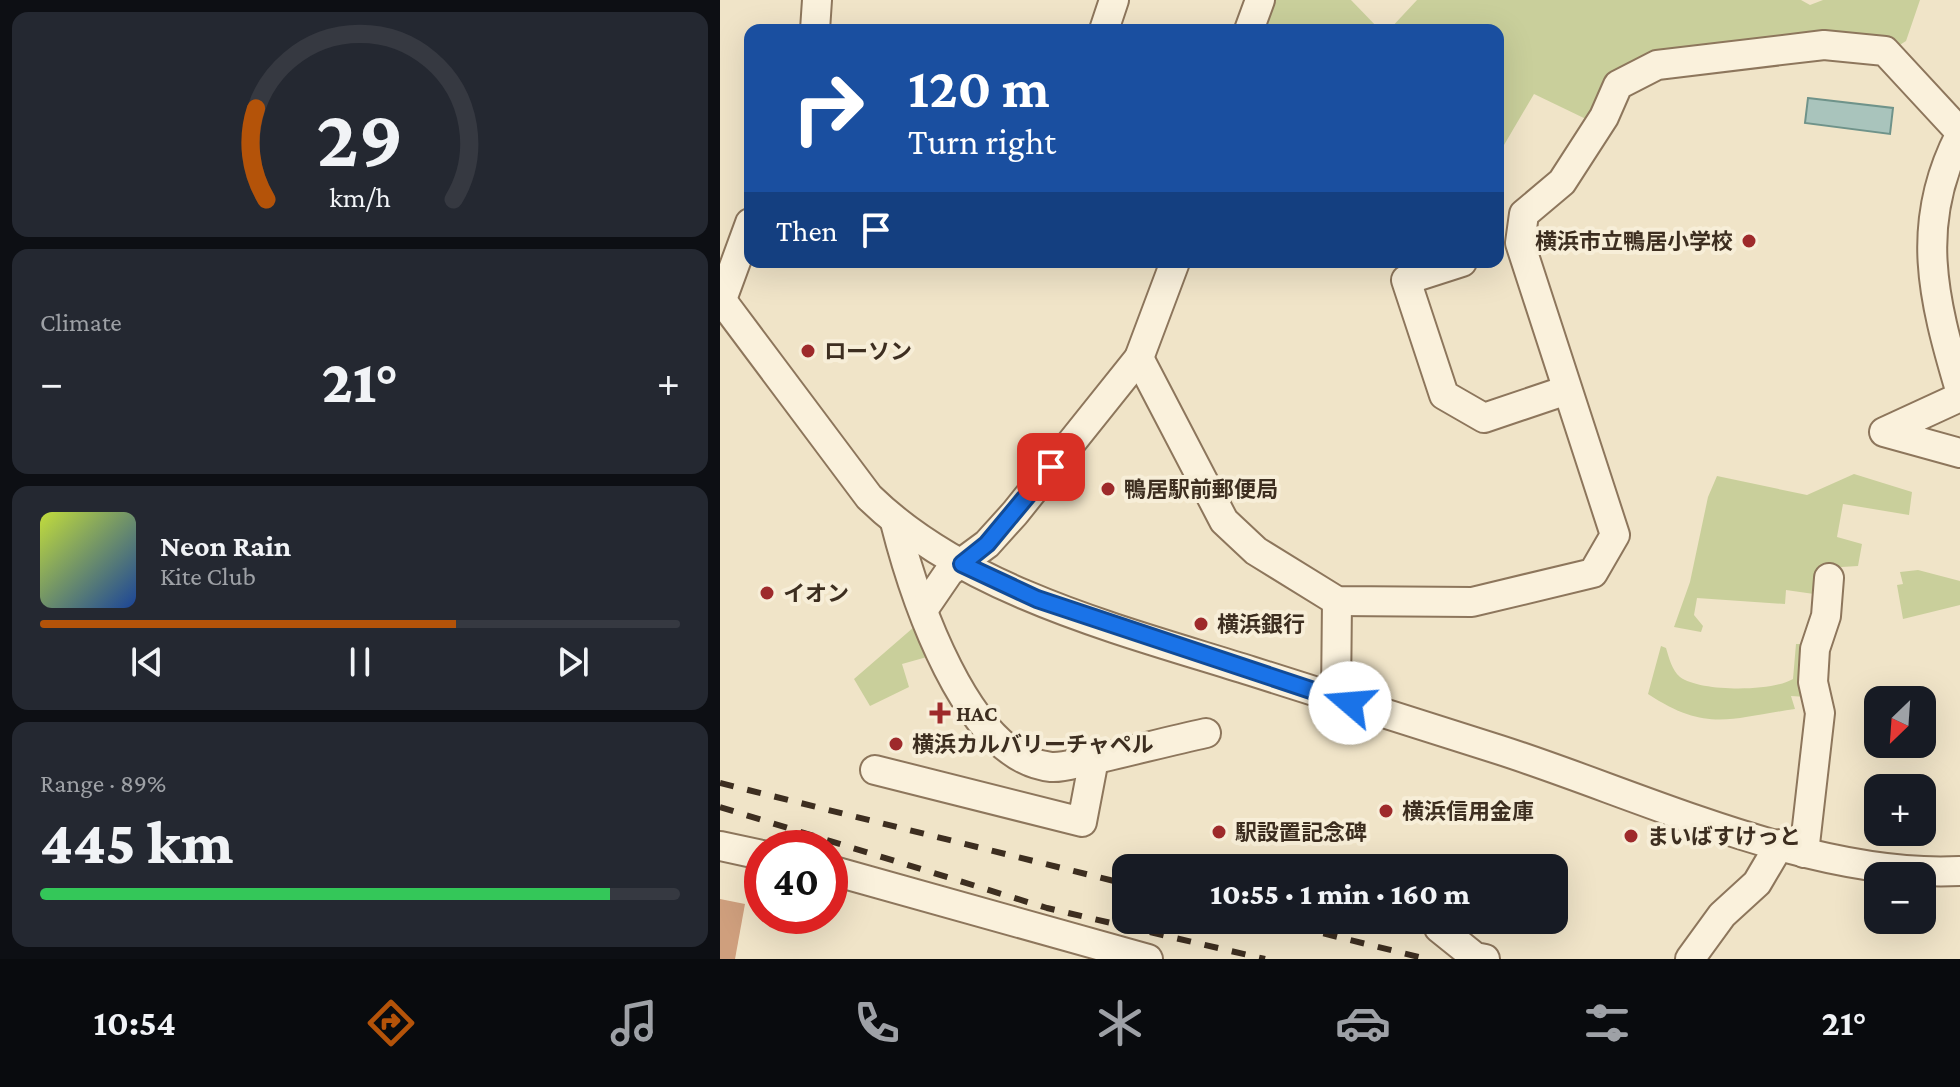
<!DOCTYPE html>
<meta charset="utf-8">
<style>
:root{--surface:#171b24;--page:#242831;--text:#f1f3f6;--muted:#9ea1a6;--line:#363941;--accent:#b45309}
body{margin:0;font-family:"Crimson Pro","Noto Sans JP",serif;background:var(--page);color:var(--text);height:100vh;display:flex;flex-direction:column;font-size:30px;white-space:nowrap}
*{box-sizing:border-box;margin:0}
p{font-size:26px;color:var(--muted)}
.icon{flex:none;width:44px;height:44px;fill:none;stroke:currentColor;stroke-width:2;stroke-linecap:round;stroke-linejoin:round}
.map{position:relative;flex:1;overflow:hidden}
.sheet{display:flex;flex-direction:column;gap:12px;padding:12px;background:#0d0f14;width:720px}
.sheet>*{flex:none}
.banner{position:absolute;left:24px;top:24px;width:760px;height:244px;border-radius:16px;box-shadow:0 8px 32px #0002;background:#1a4fa0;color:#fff;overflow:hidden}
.needle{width:52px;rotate:205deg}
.controls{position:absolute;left:1144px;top:686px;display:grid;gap:16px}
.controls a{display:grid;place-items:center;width:72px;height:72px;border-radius:16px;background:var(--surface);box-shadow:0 8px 32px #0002;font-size:40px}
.speed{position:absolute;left:24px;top:830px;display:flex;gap:16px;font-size:40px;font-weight:700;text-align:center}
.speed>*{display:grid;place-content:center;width:104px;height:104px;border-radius:50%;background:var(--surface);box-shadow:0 8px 32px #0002;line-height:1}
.speed .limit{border:12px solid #d22;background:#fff;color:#111}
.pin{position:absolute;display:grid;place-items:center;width:68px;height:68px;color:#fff;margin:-34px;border-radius:16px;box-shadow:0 4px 12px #0006}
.me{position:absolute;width:88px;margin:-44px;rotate:288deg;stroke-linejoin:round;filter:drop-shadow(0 0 6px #0008)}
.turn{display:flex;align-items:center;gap:28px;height:168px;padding:0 32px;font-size:36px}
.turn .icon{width:104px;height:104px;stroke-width:2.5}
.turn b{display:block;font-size:56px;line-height:68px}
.then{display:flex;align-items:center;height:76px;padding:0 32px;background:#0003;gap:16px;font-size:30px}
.big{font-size:60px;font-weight:800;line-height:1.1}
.sheet .card{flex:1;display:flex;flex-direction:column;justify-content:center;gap:12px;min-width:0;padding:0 28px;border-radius:16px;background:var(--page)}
.sheet .dial{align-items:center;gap:0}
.dial svg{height:208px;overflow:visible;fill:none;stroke:var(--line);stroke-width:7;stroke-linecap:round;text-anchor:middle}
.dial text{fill:var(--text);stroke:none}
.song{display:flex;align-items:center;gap:24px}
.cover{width:96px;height:96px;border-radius:12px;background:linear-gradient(135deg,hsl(70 70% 55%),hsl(220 70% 35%))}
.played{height:8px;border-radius:4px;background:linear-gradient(90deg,var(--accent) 65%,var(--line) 65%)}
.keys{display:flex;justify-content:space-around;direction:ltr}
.heat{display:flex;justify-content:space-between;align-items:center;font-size:44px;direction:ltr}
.charge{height:12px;border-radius:6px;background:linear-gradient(90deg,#34c759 89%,var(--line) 0)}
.trip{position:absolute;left:392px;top:854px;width:456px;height:80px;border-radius:16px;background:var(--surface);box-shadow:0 8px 32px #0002;font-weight:800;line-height:80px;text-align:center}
.tab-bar{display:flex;height:128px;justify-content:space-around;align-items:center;background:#090b0e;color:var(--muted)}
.tab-bar .icon{width:56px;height:56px}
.tab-bar .on{color:var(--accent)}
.tab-bar b{font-size:36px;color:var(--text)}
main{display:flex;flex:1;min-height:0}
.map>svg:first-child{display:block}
</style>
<main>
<section class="sheet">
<div class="card dial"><svg viewBox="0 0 100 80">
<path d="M14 69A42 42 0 1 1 86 69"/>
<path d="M14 69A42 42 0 0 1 10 34" stroke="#b45309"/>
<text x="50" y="56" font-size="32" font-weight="700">29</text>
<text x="50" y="72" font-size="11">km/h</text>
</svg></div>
<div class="card"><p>Climate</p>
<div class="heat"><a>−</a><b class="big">21°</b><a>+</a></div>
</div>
<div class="card">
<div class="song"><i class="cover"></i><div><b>Neon Rain</b><p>Kite Club</p></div></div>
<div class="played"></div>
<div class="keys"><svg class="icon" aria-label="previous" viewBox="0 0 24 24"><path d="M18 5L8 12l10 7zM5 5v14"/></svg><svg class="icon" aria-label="pause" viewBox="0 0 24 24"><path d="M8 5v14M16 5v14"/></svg><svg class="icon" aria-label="next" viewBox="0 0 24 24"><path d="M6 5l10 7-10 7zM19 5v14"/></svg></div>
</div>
<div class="card"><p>Range · 89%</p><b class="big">445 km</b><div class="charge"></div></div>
</section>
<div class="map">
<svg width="1240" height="959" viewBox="0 0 1240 959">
<rect width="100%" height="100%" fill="#f0e4c8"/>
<g fill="#c9cf9b">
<path d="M556 0H631L660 30H544Z"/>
<path d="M697 0H1081L1090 5 1103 0H1200L1186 41 1175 48 935 61 868 120 814 94 784 145 778 142V30H669Z"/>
<path d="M1134 474 1192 492 1189 515 1123 504 1117 537 1142 544 1138 566 1105 568 1101 595 1066 590 1065 604 977 598 974 615 983 626 981 632 954 627 970 582 988 497 997 476 1087 495Z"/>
<path d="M1198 570 1240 581V605L1183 619 1177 585 1183 584 1180 572Z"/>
<path d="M194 627 207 657 182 664 189 687 150 706 134 679Z"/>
<path d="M1076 644H1086L1087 697 1071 696 1075 709C1011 718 987 733 928 694L941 646 946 648C949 658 952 670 960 677 980 692 1052 692 1073 679Z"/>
</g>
<path fill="#a9c4bc" stroke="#6f938a" stroke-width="2" d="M1088 98 1173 108 1170 134 1085 123Z"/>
<path fill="#cf9f7d" d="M0 899 25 904 15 959H0Z"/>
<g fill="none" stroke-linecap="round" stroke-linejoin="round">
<defs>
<g id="minor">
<path d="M95 30 97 0"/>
<path d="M384 30 394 0"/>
<path d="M529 30 540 0"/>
<path d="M1240 135C1194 224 1213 299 1240 390"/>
<path d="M742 262 686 280 724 395 764 418 847 390"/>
<path d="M0 298 149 497C246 592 404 631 531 671 614 697 697 723 780 750 920 795 1093 879 1240 871"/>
<path d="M0 305 30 223"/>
<path d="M419 358 504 521 536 551 617 601 752 602 873 573 895 535 800 243 804 214 842 182 884 117 898 85 937 65 1104 45 1165 51 1240 132"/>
<path d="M1240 397 1164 432 1240 453"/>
<path d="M175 522C193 593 246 759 331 767 343 768 356 763 367 761 407 752 446 742 486 733"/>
<path d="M203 610 229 572 267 544 295 513 419 358 455 262"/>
<path d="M616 698 617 601"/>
<path d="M155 770 362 822 374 759"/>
<path d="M0 846 42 855"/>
<path d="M1084 853 1100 713 1093 682 1095 649 1106 616 1109 578"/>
<path d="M110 870 428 959"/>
<path d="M719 928 755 957 765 959"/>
<path d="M970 959 1002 915 1037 883 1060 844"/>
</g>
</defs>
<use href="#minor" stroke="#8d765c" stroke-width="32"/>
<use href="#minor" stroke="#faf1dc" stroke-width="28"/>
<g stroke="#3d2e20" stroke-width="6" stroke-dasharray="14 14" stroke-linecap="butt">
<path d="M0 783 406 884"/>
<path d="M0 807 327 908 545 959"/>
<path d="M549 920 707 959"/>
</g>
</g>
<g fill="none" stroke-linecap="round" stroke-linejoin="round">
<defs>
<path id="route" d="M331 467 267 544 242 564 317 599 630 703"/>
</defs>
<use href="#route" stroke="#114b97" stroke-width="20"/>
<use href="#route" stroke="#1a73e8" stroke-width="14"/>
</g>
<g fill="#9e2a2b" stroke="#f7eed8" stroke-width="3">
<circle cx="1029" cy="241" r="8"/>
<circle cx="88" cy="351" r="8"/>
<circle cx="388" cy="489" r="8"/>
<circle cx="47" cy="593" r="8"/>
<circle cx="481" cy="624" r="8"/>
<path d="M216 701h8v8h8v8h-8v8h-8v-8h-8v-8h8z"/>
<circle cx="176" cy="744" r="8"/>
<circle cx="666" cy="811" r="8"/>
<circle cx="499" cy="832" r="8"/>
<circle cx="911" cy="836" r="8"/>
</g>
<g text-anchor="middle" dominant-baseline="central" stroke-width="8" stroke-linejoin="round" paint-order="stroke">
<g font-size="22" font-weight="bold" fill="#3d2e20" stroke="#f7eed8" text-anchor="start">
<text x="1013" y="241" text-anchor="end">横浜市立鴨居小学校</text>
<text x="104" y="351">ローソン</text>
<text x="404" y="489">鴨居駅前郵便局</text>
<text x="63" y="593">イオン</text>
<text x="497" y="624">横浜銀行</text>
<text x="236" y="713">HAC</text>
<text x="192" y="744">横浜カルバリーチャペル</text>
<text x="682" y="811">横浜信用金庫</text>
<text x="515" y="832">駅設置記念碑</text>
<text x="927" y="836">まいばすけっと</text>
</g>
</g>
</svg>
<div class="controls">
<a><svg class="needle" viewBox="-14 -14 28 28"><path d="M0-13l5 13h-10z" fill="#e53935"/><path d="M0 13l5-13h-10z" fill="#9ea1a6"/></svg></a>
<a>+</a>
<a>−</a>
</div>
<div class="speed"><div class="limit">40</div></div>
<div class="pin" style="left:331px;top:467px;background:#d93025"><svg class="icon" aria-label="arrive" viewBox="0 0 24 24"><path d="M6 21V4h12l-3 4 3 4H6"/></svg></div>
<svg class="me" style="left:630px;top:703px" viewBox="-20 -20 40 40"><circle r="19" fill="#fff"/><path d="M0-13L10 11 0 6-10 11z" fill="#1a73e8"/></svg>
<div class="trip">10:55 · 1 min · 160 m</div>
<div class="banner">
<div class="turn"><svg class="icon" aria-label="right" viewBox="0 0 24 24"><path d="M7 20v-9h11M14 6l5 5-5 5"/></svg><div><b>120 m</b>Turn right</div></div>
<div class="then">Then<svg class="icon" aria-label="arrive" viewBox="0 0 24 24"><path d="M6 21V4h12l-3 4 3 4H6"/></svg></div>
</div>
</div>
</main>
<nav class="tab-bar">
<b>10:54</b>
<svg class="icon on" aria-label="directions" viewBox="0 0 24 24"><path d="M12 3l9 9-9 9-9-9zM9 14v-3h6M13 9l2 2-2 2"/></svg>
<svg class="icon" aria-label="music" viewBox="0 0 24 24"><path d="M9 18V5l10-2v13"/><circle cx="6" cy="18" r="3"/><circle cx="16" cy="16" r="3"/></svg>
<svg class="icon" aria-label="phone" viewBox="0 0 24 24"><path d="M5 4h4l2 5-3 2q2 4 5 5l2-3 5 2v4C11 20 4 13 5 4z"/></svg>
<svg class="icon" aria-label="climate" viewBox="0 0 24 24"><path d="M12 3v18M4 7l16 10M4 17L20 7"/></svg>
<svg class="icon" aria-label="car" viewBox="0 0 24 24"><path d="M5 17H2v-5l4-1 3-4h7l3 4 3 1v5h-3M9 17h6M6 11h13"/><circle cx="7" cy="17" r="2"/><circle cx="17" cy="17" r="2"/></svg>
<svg class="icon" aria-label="filters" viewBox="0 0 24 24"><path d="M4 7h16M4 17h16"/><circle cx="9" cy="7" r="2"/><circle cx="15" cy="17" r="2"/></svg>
<b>21°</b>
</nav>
